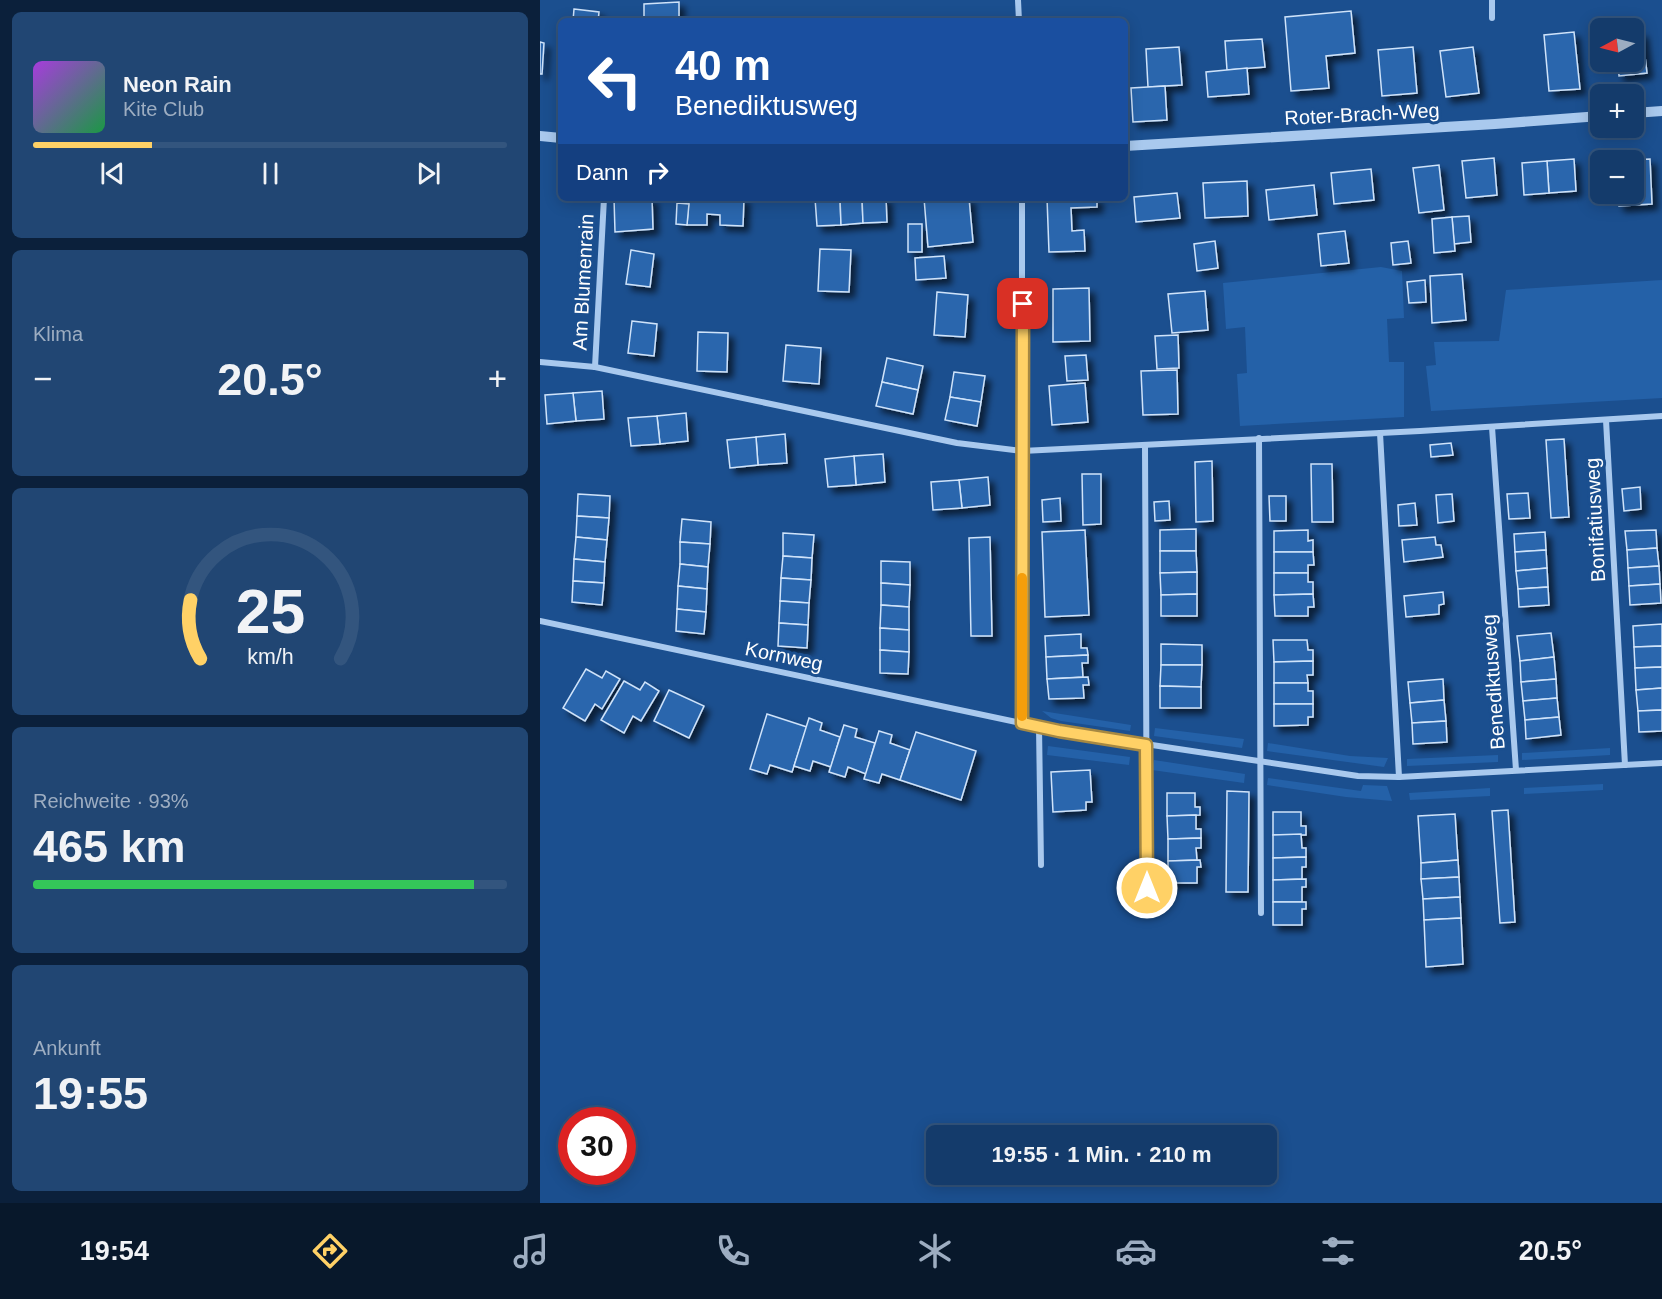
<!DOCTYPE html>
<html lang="de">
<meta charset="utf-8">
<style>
:root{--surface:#143b6b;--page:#214673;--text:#f1f3f6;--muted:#9dadc1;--line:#33557e;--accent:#ffd166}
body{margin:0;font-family:Arial,sans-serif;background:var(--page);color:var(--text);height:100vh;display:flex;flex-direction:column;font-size:22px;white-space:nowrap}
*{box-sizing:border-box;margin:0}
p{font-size:20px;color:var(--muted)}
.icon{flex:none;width:33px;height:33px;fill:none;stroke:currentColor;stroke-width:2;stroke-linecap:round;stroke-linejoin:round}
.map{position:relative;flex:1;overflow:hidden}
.side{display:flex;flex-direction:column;gap:12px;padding:12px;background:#0b203b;width:540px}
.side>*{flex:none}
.top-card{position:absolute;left:18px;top:18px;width:570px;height:183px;border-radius:9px;box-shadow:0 3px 15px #0003,0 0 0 2px var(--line);background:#1a4fa0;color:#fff;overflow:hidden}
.needle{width:39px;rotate:263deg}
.tools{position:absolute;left:1050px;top:18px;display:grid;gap:12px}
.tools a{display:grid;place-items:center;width:54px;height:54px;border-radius:9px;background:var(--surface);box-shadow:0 3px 15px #0003,0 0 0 2px var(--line);font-size:30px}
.speed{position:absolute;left:18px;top:1107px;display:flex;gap:12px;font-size:30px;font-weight:700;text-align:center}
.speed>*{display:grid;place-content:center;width:78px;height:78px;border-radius:50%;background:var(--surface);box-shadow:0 3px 15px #0003,0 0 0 2px var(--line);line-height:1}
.speed .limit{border:9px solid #d22;background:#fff;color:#111}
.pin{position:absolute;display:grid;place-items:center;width:51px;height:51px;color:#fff;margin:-26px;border-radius:12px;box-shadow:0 3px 9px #0006}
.me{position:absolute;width:66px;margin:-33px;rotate:0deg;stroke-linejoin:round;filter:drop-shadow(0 0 4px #0008)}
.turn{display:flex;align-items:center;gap:21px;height:126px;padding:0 18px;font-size:27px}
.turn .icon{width:78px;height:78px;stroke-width:2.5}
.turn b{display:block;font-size:42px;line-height:51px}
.then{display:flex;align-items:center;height:57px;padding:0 18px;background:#0003;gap:12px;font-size:22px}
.big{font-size:45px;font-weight:800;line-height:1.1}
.side .widget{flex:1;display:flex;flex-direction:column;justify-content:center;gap:9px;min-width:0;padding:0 21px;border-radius:9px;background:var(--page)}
.side .dial{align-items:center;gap:0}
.dial svg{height:156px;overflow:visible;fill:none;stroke:var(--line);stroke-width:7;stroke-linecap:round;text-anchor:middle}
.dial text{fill:var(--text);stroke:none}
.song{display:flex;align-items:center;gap:18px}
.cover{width:72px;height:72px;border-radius:9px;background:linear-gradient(135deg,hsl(280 70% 55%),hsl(140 70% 35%))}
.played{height:6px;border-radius:3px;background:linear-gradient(90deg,var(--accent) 25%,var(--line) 25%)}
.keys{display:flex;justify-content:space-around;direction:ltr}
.heat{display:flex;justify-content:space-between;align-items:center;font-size:33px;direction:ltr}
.charge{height:9px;border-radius:4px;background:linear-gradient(90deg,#34c759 93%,var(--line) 0)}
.trip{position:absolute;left:386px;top:1125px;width:351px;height:60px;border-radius:9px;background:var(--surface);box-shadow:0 3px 15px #0003,0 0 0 2px var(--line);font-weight:800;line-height:60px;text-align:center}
.tabs{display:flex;height:96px;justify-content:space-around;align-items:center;background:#08182b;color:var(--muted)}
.tabs .icon{width:42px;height:42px}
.tabs .selected{color:var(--accent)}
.tabs b{font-size:27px;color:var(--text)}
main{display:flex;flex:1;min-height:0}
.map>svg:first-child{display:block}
</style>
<main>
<section class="side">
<div class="widget">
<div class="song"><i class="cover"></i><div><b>Neon Rain</b><p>Kite Club</p></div></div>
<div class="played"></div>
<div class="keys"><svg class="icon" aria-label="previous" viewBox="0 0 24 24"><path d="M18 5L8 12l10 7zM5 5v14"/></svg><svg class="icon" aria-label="pause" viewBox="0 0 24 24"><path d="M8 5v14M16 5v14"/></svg><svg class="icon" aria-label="next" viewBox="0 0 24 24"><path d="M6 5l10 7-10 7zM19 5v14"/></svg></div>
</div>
<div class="widget"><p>Klima</p>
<div class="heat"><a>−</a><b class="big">20.5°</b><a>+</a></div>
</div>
<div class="widget dial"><svg viewBox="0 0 100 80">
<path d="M14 69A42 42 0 1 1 86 69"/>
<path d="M14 69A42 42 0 0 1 9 39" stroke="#ffd166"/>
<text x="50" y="56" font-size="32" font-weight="700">25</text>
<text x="50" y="72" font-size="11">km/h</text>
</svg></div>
<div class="widget"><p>Reichweite · 93%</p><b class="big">465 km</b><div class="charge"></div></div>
<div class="widget"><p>Ankunft</p><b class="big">19:55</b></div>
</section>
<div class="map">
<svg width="1122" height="1203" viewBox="0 0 1122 1203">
<defs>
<filter id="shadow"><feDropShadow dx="5.5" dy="5.5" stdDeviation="3" flood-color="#0009"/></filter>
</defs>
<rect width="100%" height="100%" fill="#1b4f8f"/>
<g fill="#2461a8">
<path d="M841 267 862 271 864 318 847 319 849 362H864V417L700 426 697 374 707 373 705 327 686 329 683 283Z"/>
<path d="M1122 280V398L891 411 886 366 896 365 894 342 959 341 966 290Z"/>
<path d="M502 711 591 725 590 731 521 721 511 718Z"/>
<path d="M615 728 704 739 702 748 614 736Z"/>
<path d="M728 743 810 756 848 758 844 767 727 751Z"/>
<path d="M508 746 590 757 589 765 507 755Z"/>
<path d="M1070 748V755L982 760V753Z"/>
<path d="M958 755V762L867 766V759Z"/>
<path d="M614 760 705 774 704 783 612 770Z"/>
<path d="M728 778 821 791 823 785 847 786 852 801 806 797 727 785Z"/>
<path d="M1063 784V790L984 794V788Z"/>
<path d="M950 788V796L870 800 869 793Z"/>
</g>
<g fill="#2a66ad" stroke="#cfe3fa" stroke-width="1.5" filter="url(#shadow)">
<path d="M139 2V21H104V4Z"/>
<path d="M34 9 59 12 58 21H33Z"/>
<path d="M811 11 815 53 786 56 789 88 751 91 745 17Z"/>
<path d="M1034 32 1040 89 1009 91 1004 35Z"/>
<path d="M1102 32 1107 73 1079 76 1078 62H1094V33Z"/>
<path d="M722 39 725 67 687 70 685 41Z"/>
<path d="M0 42 4 43 2 74H0Z"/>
<path d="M639 47 642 85 608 87 606 49Z"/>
<path d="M873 47 877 93 842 96 838 50Z"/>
<path d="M933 47 939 93 906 97 900 51Z"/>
<path d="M707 68 709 94 668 97 666 72Z"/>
<path d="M625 86 627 120 593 122 591 88Z"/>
<path d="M954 158 957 195 926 198 922 161Z"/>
<path d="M1034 159 1036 191 1009 193 1007 161Z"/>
<path d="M1110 159 1112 204 1079 206 1078 194H1094V160H1090Z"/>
<path d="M1007 161 1009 193 984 195 982 163Z"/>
<path d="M899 165 904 210 879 213 873 168Z"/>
<path d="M831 169 834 200 794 204 791 173Z"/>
<path d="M707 181 708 216 665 218 663 183Z"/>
<path d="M774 185 777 215 729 220 726 190Z"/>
<path d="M637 193 640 218 596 222 594 197Z"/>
<path d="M74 198H112L113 229 75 232Z"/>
<path d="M149 198H204L203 226 180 225V215L167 214V225H147Z"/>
<path d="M275 198H300L301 225 277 226Z"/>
<path d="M300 198H322L323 223 301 225Z"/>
<path d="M322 198H346L347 222 323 223Z"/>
<path d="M384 198H429L433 242 388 247Z"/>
<path d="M507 198H557V207L531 208 532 231 544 230 545 251 509 252Z"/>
<path d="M137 203 149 204 147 225 136 224Z"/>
<path d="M929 216 931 242 914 244 912 217Z"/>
<path d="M912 217 915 251 894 253 892 219Z"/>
<rect x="368" y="224" width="14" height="28"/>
<path d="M805 231 809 263 781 266 778 234Z"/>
<path d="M675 241 678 268 657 271 654 244Z"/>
<path d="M868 241 871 263 853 265 851 243Z"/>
<path d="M280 249 311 250 309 292 278 291Z"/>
<path d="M91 250 114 254 110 287 86 284Z"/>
<path d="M404 256 406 278 376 280 375 258Z"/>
<path d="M922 274 926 320 892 323 890 276Z"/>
<path d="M885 280 886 302 869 303 867 282Z"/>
<path d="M549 288 550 341 513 342V289Z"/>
<path d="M665 291 668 330 632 333 628 294Z"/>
<path d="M397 292 428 295 425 337 394 335Z"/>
<path d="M92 321 117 324 114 356 88 353Z"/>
<path d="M158 332 188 333 187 372 157 371Z"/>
<path d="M638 335 639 368 617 369 615 336Z"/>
<path d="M246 345 281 348 279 384 243 381Z"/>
<path d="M546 355 548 380 527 381 525 356Z"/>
<path d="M347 358 383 366 378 390 342 382Z"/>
<path d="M637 370 638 414 603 415 601 371Z"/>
<path d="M414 372 445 376 441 402 410 397Z"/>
<path d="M342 382 378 390 373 414 336 406Z"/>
<path d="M545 383 548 422 512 425 509 386Z"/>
<path d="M62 391 64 419 36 421 33 393Z"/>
<path d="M33 393 36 421 7 424 5 395Z"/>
<path d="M410 397 441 402 437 426 405 420Z"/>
<path d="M146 413 148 441 120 444 117 416Z"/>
<path d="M117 416 120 444 91 446 88 418Z"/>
<path d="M245 434 247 463 218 465 216 437Z"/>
<path d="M216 437 218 465 190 468 187 440Z"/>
<path d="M1024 439 1029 517 1011 518 1006 440Z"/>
<path d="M911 443 913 455 891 457 890 445Z"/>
<path d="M343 454 345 482 316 485 314 456Z"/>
<path d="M314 456 316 485 288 487 285 459Z"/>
<path d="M672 461 673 521 656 522 655 462Z"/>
<path d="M771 464H792L793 522H772Z"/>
<path d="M542 474H561V524L543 525Z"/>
<path d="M448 477 450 505 422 508 419 480Z"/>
<path d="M419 480 422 508 393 510 391 482Z"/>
<path d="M1100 487 1101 509 1084 511 1082 489Z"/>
<path d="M988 493 990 518 969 519 967 494Z"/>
<path d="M38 494 70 496 69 518 37 516Z"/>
<path d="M912 494 914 521 898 523 896 495Z"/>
<path d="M729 496H746V521H730Z"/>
<path d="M520 498 521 521 503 522 502 500Z"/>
<path d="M629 501 630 520 615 521 614 502Z"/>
<path d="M875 503 877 525 859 526 858 505Z"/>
<path d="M37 516 69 518 67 540 36 537Z"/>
<path d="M142 519 171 522 170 544 140 542Z"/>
<path d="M656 529V551H620V530Z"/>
<path d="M545 530 549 615 505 617 502 532Z"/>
<path d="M768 530V541L773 540V552H734V531Z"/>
<path d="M1116 530 1117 548 1087 550 1085 531Z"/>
<path d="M1005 532 1006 550 975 552 974 534Z"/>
<path d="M243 533 274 535 272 558 243 556Z"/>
<path d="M36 537 67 540 65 562 34 559Z"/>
<path d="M450 537 452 636H431L429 538Z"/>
<path d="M895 537 896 545H901L903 557 864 562 862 540Z"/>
<path d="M140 542 170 544 168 567 140 564Z"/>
<path d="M1117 548 1119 566 1088 568 1087 550Z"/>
<path d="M1006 550 1007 568 976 571 975 552Z"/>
<path d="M620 551H656L657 572 620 573Z"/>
<path d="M734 552H773L774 565H768V573H734Z"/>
<path d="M243 556 272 558 271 580 241 578Z"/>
<path d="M34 559 65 562 64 583 33 581Z"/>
<path d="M341 561 370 562V585L341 583Z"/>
<path d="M140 564 168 567 167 589 138 586Z"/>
<path d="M1119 566 1120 584 1089 586 1088 568Z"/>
<path d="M1007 568 1008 587 978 589 976 571Z"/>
<path d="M657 572V594L621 595 620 573Z"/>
<path d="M734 573H768V582H773V594L734 595Z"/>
<path d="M241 578 271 580 269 603 240 601Z"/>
<path d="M33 581 64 583 62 605 32 602Z"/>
<path d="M341 583 370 585 369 607 341 605Z"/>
<path d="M1120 584 1121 603 1090 605 1089 586Z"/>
<path d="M138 586 167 589 166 612 137 609Z"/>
<path d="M1008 587 1009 605 979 607 978 589Z"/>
<path d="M903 592 904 604 899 605V614L866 617 864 596Z"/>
<path d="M657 594V616H621V595Z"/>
<path d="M773 594 774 607H768V616H735L734 595Z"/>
<path d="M240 601 269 603 268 625 239 623Z"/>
<path d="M341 605 369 607V630L340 628Z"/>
<path d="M137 609 166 612 164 634 136 631Z"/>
<path d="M239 623 268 625 267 648 238 646Z"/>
<path d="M1122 624V646L1094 647 1093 626Z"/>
<path d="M340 628 369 630V652L340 650Z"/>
<path d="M1011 633 1014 657 980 661 977 636Z"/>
<path d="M541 634V648H547L548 655 506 657 505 636Z"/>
<path d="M733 640H767L768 650H773V661L734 662Z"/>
<path d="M621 644 662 645V665H621Z"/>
<path d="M1122 646V667L1095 668 1094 647Z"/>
<path d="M340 650 369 652 368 674 340 673Z"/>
<path d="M548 655V663H542L543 677 507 679 506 657Z"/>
<path d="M1014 657 1016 679 981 682 980 661Z"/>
<path d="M773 661V675H767L768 683H734V662Z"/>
<path d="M621 665H662L661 687 620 686Z"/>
<path d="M1122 667V688L1096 690 1095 668Z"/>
<path d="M46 669 62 678 66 671 80 679 62 709 55 704 45 721 23 708Z"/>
<path d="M548 677 549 685H543L544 698 509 699 507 679Z"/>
<path d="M903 679 904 700 870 703 868 682Z"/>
<path d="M1016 679 1017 698 983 701 981 682Z"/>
<path d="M84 681 100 690 105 682 119 691 101 721 93 716 84 733 61 720Z"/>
<path d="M734 683H768V691H773V704H734Z"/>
<path d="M620 686 661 687V708H620Z"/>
<path d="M1122 688V710L1098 711 1096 690Z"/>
<path d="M129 690 164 706 149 738 114 721Z"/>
<path d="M1017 698 1019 717 985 720 983 701Z"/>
<path d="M904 700 906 721 872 723 870 703Z"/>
<path d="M734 704H773V717H768V725L734 726Z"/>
<path d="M1122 710V731L1099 732 1098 711Z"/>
<path d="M227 714 267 727 252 772 230 765 227 774 210 769Z"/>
<path d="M1019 717 1021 735 986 739 985 720Z"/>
<path d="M269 718 282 723 280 730 300 737 291 767 273 761 270 771 254 766Z"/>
<path d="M906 721 907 742 873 744 872 723Z"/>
<path d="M304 725 317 729 315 737 335 743 326 774 308 767 305 777 289 772Z"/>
<path d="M339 731 352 735 350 743 370 750 360 780 342 774 339 783 324 779Z"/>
<path d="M376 732 436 751 421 800 360 780Z"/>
<path d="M550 770 552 802H546V810L513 812 511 772Z"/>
<path d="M687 791 709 792 708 892H686Z"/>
<path d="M627 793H655V807H660V815L627 816Z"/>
<path d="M968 810 975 922 960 923 952 811Z"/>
<path d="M733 812H761V826H766V835H733Z"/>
<path d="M915 814 918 860 881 863 878 816Z"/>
<path d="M656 815V829H661V838L628 839 627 816Z"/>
<path d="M761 834 762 848H766V857L733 858V835Z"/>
<path d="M661 838V848H656L657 860 628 861V839Z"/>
<path d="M766 857V867H762V879L733 880V858Z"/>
<path d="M660 860 661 867H657V883H628V861Z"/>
<path d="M918 860 919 877 881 879V863Z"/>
<path d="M919 877 920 897 883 899 881 879Z"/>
<path d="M766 879V887H762V902H733V880Z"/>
<path d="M920 897 921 918 884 920 883 899Z"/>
<path d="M733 902H766V909H762V925H733Z"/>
<path d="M921 918 923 964 886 967 884 920Z"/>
</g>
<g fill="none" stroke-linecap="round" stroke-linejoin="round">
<g stroke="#a9c9ee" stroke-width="6">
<path d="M478 0 479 21"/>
<path d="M952 0V18"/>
<path d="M0 362 55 367 417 443 482 451 880 431 1122 416"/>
<path d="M55 367 64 198"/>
<path d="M1066 420 1085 765"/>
<path d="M952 427 976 770"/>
<path d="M840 433 859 777"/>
<path d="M719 438 721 913"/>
<path d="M605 446 607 888"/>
<path d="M0 621 519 731 818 776 859 777 1122 763"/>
<path d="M482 723V198"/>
<path d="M499 726 501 865"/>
</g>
<g stroke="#a9c9ee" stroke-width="10">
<path d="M1094 113 1122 111"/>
<path d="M0 136 21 138"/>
<path d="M585 146 955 124 1060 116"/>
</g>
</g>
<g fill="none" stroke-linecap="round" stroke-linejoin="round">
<defs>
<path id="route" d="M483 304 482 723 519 731 606 745 607 888"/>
</defs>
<use href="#route" stroke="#a68842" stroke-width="15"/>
<use href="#route" stroke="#ffd166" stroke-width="10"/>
<path stroke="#f59e0b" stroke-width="10" d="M482 716V578"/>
</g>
<g text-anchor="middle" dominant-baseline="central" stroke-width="6" stroke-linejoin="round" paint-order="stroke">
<g font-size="20" fill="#fff" stroke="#1b4f8f">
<text transform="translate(822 114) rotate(-3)">Roter-Brach-Weg</text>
<text transform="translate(43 282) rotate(-87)">Am Blumenrain</text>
<text transform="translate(1055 520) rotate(-93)">Bonifatiusweg</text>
<text transform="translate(244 656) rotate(12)">Kornweg</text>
<text transform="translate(953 682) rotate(-94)">Benediktusweg</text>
</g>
</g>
</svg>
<div class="tools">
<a><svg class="needle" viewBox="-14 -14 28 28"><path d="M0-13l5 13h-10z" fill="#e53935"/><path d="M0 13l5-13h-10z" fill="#9dadc1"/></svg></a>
<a>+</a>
<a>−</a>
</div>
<div class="speed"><div class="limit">30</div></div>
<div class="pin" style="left:483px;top:304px;background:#d93025"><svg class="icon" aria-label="arrive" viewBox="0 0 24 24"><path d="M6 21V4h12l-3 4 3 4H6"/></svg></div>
<svg class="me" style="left:607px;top:888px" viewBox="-20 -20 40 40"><circle r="17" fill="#ffd166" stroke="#fff" stroke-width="3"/><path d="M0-11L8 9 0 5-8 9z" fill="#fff"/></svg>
<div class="trip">19:55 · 1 Min. · 210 m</div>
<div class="top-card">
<div class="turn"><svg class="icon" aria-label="left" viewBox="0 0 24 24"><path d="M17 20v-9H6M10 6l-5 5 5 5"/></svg><div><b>40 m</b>Benediktusweg</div></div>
<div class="then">Dann<svg class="icon" aria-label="right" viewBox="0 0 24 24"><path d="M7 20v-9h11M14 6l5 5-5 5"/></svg></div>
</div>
</div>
</main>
<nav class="tabs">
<b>19:54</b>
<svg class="icon selected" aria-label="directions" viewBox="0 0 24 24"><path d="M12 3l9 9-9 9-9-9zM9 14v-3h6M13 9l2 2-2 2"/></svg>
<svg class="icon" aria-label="music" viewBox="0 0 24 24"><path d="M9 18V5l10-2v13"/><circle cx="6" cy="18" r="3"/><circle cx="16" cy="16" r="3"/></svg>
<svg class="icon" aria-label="phone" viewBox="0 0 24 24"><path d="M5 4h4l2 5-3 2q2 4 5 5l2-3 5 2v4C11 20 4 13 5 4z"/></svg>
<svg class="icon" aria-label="climate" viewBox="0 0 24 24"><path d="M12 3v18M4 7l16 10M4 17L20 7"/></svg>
<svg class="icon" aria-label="car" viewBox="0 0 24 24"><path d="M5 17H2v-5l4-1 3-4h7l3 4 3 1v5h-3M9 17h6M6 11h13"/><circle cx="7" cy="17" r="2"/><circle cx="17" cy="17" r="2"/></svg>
<svg class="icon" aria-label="filters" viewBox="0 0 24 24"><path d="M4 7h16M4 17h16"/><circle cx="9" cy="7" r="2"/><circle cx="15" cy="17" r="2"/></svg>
<b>20.5°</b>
</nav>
